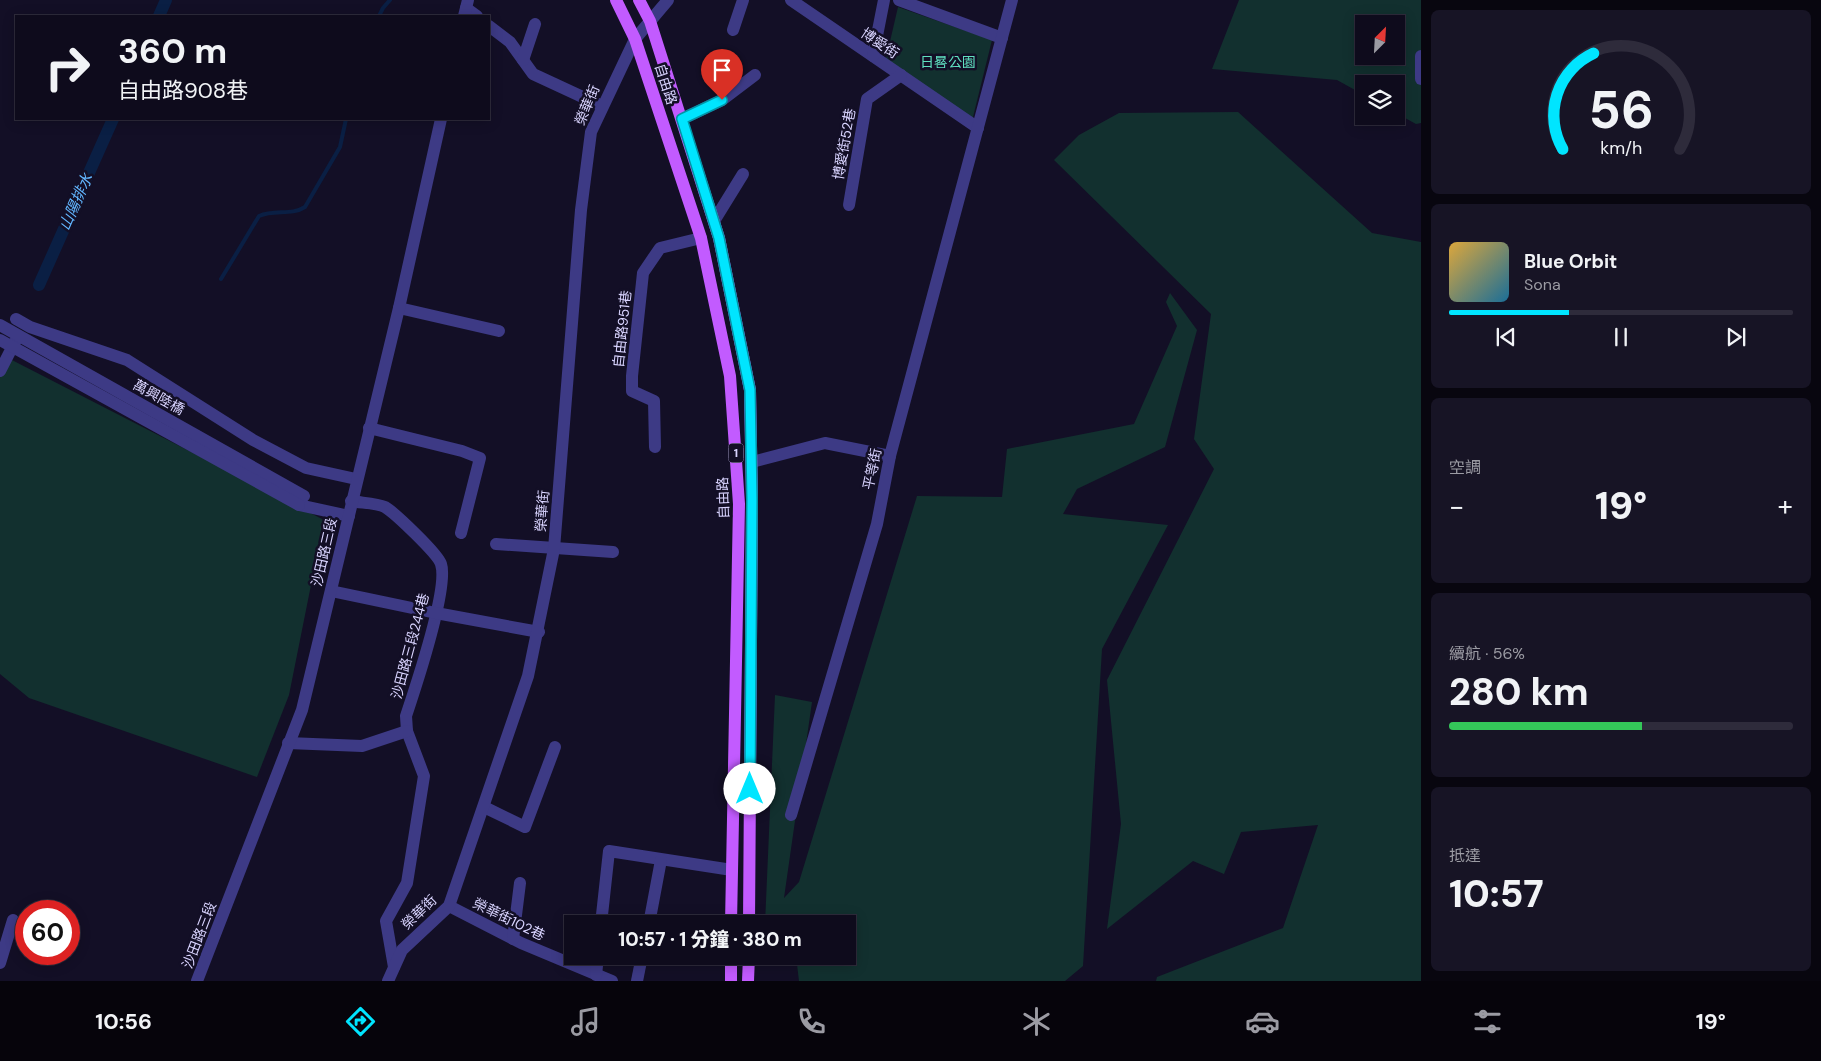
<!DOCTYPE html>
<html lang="zh-TW">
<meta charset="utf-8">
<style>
:root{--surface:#0e0b1c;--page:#171425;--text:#f1f3f6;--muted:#9b9ba3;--line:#2e2b3b;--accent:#00e5ff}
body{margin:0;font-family:"DM Sans","Noto Sans TC",sans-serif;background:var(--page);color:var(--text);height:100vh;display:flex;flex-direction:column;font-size:19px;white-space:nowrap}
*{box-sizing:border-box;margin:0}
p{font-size:16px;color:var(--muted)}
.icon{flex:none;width:28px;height:28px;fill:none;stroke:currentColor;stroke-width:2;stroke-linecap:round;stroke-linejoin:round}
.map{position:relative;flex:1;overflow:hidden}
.drawer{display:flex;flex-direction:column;gap:10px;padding:10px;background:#08060f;width:400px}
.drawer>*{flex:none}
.hud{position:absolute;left:15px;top:15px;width:475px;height:105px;border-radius:0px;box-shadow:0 2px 12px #0003,0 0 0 1px var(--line);background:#0e0b1c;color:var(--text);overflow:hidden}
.needle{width:32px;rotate:24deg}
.fabs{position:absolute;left:1355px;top:15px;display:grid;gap:10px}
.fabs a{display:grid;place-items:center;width:50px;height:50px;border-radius:0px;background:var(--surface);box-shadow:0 2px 12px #0003,0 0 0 1px var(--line);font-size:25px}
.speed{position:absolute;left:15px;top:900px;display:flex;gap:10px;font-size:25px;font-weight:700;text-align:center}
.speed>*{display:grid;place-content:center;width:65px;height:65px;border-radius:50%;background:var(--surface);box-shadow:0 2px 12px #0003,0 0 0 1px var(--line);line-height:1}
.speed .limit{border:8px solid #d22;background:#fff;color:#111}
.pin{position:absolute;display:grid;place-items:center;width:42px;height:42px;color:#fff;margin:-51px -21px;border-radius:50% 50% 50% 0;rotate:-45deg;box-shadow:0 0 5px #0007}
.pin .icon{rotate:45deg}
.me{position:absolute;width:55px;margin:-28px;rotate:0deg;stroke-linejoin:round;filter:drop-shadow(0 0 4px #0008)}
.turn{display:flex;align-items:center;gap:18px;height:105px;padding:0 20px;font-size:22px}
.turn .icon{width:65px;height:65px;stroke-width:2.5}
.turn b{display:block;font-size:35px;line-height:42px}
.big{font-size:38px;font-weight:800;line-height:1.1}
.drawer .widget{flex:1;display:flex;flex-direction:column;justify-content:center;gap:8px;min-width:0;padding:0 18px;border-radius:8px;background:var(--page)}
.drawer .dial{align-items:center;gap:0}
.dial svg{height:130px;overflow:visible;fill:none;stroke:var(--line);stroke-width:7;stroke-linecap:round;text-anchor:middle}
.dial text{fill:var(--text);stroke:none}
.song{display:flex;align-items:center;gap:15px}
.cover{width:60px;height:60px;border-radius:8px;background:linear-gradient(135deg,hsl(40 70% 55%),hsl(200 70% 35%))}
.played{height:5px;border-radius:2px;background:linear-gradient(90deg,var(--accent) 35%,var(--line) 35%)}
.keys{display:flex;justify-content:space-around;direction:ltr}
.heat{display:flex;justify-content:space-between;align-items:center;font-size:28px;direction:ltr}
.charge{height:8px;border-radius:4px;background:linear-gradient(90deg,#34c759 56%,var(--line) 0)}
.trip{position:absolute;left:564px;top:915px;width:292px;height:50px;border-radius:0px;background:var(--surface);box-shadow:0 2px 12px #0003,0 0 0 1px var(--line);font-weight:800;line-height:50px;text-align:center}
.menu{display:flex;height:80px;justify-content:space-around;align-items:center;background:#06040b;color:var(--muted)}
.menu .icon{width:35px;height:35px}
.menu .on{color:var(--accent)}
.menu b{font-size:22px;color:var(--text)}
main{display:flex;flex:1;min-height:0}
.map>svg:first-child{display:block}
</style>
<main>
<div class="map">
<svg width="1421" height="981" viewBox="0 0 1421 981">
<rect width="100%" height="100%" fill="#130f26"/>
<g fill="#12302f" fill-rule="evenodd">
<path d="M1239 0H1421V123L1416 124 1396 113V84H1364V95L1337 80 1212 69ZM1364 24H1396V56H1364Z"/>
<path d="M898 7 992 40 972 121 885 63Z"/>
<path d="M1238 112 1372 233 1421 242V981H1156L1157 977 1283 928 1318 825 1241 832 1224 874 1193 861 1107 929 1121 824 1107 680 1214 469 1194 439 1211 314 1054 160 1079 135 1119 113Z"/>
<path d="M1170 293 1197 330 1165 447 1077 489 1063 514 1168 525 1102 649 1083 966 1065 981H799L796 956H848V924H765L775 695 812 702 784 898 799 882 917 496 1002 497 1007 449 1134 424 1177 326 1166 302Z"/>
<path d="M8 358 324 520 289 695 257 777 29 698 0 674V377Z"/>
</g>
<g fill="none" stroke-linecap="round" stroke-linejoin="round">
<g stroke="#0a1f44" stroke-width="4">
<path d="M379 16 383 8 390 0"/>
<path d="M221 279 259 216C275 209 291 216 305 207L340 147 346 119"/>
</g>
<g stroke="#0a1f44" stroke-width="12">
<path d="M159 16 166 0"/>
<path d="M39 285 113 119"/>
</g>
<g stroke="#3d3a85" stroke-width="12">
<path d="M791 0 978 128"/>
<path d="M899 0 1002 38"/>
<path d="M466 8 477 16"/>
<path d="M464 16 468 0"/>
<path d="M489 26 510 42 533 74 602 106"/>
<path d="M733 30 743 0"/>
<path d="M873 56 884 0"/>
<path d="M1421 56V79"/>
<path d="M523 60 535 24"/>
<path d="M682 119 722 100 755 75"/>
<path d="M849 205 867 99 901 75"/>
<path d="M714 221 743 174"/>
<path d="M399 308 499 331"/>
<path d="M16 319 30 327 127 360 253 440 306 468 356 479"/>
<path d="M0 371 17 338"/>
<path d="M369 428 462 451 480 458 461 533"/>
<path d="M655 447 654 401 632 391V376L643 273 660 248 701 238"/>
<path d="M752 462 825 443 890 456"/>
<path d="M351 501C361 503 376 503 385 507 395 513 438 554 441 564 449 588 415 689 406 716L407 731 424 776 407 883 386 921 394 967"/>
<path d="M299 505 349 516"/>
<path d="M496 544 613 552"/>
<path d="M331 591 436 613 539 632"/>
<path d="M288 743 362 746 407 731"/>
<path d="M484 807 525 827 555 747"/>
<path d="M791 815 877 524 890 456 1012 0"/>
<path d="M449 906 521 943 612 981"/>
<path d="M601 924 609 851 732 870"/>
<path d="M649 924 661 860"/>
<path d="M513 939 520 883"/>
<path d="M0 963 13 920"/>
<path d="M596 975 598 956"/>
<path d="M197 981 302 710 399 308 441 119"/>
<path d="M388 981 402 950 449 906 528 676 554 549 581 210 591 132 635 39 668 0"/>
<path d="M637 981 642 956"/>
</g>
<g stroke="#c25bff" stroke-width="12">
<path d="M616 0 635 39 701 238 730 376 739 504 731 924"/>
<path d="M639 0 650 21 719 238 750 390 752 500 749 924"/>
<path d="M731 981V956"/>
<path d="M748 981 749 956"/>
</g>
<g stroke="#3d3a85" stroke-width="12">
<path d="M0 325 304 496"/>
<path d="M0 340 299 505"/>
</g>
</g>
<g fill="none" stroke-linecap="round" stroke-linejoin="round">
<defs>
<path id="route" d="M722 100 682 119 719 238 750 390 752 500 750 789"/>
</defs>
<use href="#route" stroke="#0095a6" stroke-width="12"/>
<use href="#route" stroke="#00e5ff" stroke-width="9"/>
</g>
<g text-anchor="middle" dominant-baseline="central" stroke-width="5" stroke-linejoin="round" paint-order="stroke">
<rect fill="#130f26" stroke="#9e99be" stroke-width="1" x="728.5" y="443.5" width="15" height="19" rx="4"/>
<g font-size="12" font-weight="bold" fill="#d9d4ff">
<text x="736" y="453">1</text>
</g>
<g font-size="14" fill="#d9d4ff" stroke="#130f26">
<text transform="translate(880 43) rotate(34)">博愛街</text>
<text transform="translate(666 84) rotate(72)">自由路</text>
<text transform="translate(587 105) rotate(-67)">榮華街</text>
<text transform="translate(844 144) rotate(-80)">博愛街52巷</text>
<text transform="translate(622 329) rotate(-84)">自由路951巷</text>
<text transform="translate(159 397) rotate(29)">萬興陸橋</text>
<text transform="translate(872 469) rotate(-78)">平等街</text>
<text transform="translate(723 498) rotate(-92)">自由路</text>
<text transform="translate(542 511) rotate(-85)">榮華街</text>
<text transform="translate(324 552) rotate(-77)">沙田路三段</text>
<text transform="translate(410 646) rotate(-75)">沙田路三段244巷</text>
<text transform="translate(419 912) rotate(-44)">榮華街</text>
<text transform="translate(509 919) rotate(26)">榮華街102巷</text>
<text transform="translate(199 935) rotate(-69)">沙田路三段</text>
</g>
<g font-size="14" fill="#5fe0c0" stroke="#130f26">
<text x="948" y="62">日晷公園</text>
</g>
<g font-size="15" font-style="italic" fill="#62b6ff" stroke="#130f26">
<text transform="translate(76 202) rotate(-66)">山陽排水</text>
</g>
</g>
</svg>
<div class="fabs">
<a><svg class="needle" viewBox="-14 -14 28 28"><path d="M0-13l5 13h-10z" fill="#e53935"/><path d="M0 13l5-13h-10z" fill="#9b9ba3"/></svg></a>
<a><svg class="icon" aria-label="layers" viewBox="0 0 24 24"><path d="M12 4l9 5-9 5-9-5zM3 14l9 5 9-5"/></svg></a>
</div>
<div class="speed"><div class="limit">60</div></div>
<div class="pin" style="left:722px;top:100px;background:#d93025"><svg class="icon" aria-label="arrive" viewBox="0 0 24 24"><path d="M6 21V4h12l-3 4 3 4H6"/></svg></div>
<svg class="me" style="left:750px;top:789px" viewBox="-20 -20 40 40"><circle r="19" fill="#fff"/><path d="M0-13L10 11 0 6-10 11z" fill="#00e5ff"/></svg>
<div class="trip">10:57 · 1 分鐘 · 380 m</div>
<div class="hud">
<div class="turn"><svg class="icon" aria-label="right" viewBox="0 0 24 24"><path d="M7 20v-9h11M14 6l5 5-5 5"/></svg><div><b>360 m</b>自由路908巷</div></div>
</div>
</div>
<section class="drawer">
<div class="widget dial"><svg viewBox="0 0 100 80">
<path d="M14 69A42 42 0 1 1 86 69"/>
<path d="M14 69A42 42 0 0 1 33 10" stroke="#00e5ff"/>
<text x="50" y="56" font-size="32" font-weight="700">56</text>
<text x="50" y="72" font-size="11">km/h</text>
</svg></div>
<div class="widget">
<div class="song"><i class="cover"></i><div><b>Blue Orbit</b><p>Sona</p></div></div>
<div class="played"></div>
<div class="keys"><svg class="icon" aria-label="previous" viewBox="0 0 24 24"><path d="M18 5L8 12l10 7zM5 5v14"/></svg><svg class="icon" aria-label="pause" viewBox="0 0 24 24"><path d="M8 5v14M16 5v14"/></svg><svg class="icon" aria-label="next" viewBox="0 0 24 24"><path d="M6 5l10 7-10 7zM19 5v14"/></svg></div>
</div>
<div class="widget"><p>空調</p>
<div class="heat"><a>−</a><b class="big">19°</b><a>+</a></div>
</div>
<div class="widget"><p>續航 · 56%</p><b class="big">280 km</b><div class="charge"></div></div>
<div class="widget"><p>抵達</p><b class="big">10:57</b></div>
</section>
</main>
<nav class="menu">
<b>10:56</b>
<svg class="icon on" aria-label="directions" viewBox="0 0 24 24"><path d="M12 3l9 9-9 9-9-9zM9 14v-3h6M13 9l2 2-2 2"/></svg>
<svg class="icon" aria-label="music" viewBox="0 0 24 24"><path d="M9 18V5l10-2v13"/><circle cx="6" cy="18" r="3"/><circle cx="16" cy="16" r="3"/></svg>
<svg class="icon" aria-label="phone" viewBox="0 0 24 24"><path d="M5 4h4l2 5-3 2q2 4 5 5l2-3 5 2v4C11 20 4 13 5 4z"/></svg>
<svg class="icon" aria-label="climate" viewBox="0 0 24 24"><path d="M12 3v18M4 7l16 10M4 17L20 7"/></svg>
<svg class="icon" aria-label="car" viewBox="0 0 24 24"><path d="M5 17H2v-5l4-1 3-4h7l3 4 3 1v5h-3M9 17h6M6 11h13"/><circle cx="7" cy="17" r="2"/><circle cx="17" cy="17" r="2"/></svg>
<svg class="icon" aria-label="filters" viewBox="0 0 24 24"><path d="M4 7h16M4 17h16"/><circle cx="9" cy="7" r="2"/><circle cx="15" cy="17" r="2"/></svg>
<b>19°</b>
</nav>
